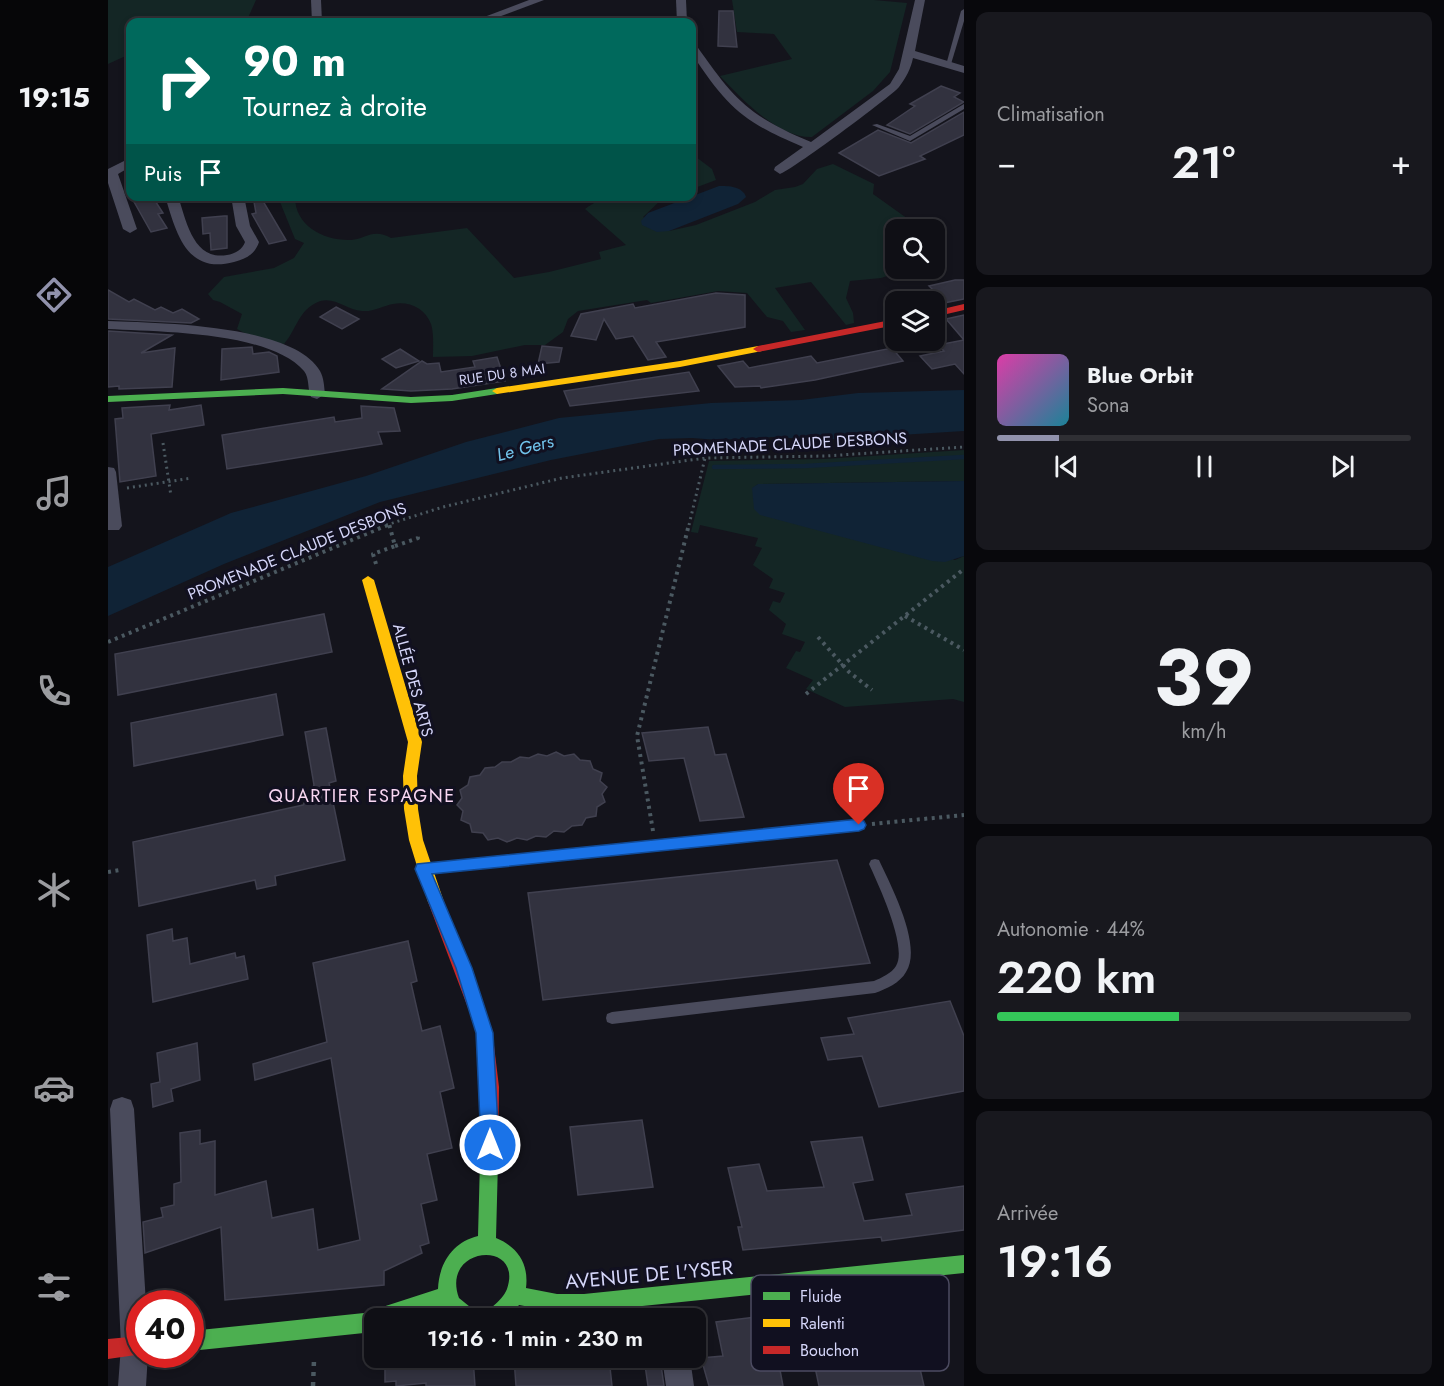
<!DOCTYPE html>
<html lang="fr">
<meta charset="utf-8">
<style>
:root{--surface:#0f0f15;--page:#18181e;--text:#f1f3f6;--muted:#9b9ca0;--line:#2f2f34;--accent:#9192ac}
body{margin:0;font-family:Jost,sans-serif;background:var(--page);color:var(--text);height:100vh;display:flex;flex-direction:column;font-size:22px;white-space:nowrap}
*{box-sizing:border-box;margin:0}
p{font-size:20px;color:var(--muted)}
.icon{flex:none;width:33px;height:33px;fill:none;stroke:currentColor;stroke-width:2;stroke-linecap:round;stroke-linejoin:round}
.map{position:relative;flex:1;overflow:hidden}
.drawer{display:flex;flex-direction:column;gap:12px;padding:12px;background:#08080c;width:480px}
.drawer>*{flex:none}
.banner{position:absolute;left:18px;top:18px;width:570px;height:183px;border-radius:12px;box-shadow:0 3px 9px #0003,0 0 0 2px var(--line);background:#00695c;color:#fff;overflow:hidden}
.fabs{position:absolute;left:777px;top:219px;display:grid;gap:12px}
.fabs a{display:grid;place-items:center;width:60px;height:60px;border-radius:12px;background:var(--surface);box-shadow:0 3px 9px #0003,0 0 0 2px var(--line);font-size:30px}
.speed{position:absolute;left:18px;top:1290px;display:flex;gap:12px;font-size:30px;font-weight:700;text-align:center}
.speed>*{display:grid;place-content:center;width:78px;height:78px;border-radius:50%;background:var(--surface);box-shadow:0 3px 9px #0003,0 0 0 2px var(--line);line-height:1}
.speed .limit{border:9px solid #d22;background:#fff;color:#111}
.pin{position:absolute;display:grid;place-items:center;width:51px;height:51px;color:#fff;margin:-62px -26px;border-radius:50% 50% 50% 0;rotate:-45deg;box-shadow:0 0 6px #0007}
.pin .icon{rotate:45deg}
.me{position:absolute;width:66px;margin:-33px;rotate:0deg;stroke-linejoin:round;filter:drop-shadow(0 0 4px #0008)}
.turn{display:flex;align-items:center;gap:21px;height:126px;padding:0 18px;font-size:27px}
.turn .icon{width:78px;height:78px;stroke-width:2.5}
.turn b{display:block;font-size:42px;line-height:51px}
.then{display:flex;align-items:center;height:57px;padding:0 18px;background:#0003;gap:12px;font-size:22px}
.big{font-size:45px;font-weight:600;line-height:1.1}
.drawer .widget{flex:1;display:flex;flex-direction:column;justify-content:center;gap:9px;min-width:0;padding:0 21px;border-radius:12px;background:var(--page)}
.drawer .dial{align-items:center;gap:0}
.dial b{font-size:78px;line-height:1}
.song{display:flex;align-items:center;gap:18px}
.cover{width:72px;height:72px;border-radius:9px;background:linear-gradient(135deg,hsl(320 70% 55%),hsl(190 70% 35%))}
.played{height:6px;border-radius:3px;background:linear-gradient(90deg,var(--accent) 15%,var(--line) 15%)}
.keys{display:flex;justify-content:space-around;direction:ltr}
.heat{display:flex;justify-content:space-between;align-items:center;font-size:33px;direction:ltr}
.charge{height:9px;border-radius:4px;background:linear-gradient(90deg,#34c759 44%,var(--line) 0)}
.trip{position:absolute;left:256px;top:1308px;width:342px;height:60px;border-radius:12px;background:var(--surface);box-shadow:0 3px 9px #0003,0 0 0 2px var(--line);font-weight:600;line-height:60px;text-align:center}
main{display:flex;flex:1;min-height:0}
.menu{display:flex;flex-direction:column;width:108px;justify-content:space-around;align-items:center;background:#060608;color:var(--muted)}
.menu .icon{width:42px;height:42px}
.menu .selected{color:var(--accent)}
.menu b{font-size:27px;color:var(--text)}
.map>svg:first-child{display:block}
</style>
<main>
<nav class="menu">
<b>19:15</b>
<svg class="icon selected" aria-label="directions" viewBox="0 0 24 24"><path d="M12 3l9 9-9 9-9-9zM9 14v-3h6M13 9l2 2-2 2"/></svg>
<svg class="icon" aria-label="music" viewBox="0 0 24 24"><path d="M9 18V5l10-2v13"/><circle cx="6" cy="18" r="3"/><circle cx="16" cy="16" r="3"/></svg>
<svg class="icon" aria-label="phone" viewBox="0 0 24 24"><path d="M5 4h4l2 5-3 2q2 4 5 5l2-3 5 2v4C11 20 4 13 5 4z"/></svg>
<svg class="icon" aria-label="climate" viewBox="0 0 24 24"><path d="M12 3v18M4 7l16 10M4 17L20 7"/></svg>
<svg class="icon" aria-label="car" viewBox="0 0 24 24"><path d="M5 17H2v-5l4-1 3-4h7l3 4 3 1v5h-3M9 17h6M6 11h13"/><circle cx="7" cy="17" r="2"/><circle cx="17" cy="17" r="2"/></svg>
<svg class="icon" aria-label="filters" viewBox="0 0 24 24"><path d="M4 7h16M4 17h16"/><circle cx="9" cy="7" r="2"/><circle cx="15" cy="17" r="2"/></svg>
</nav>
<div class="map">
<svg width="856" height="1386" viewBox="0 0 856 1386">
<rect width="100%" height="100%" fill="#14141c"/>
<g fill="#142625">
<path d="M0 0H148L139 20 75 17 64 21 22 22V54L0 64Z"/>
<path d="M624 0H766L799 3 782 72 765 91 704 137C670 138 634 99 612 76L684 59 666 34 629 32Z"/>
<path d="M584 154 604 169 608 180 584 189Z"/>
<path d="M725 164 766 184 765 194 814 229 788 230V268L800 269 773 278 742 281 738 298 745 313 746 323 738 325 703 282 667 288 697 330 683 332 675 321 659 317 639 293 610 291 543 303 539 300 470 311 460 319 455 332 437 345H417L364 356 325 357C325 347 326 333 323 324 317 308 301 301 285 304 274 306 266 312 254 311 237 310 224 293 206 304 190 313 188 330 176 344L140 335 129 329 134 314 112 302 105 300 100 294 116 277 166 268 186 258 196 243 187 239 170 197H187C187 226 216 241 243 240 258 239 265 228 283 238L359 228 406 278 441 272 493 259 491 252 518 245 477 209C492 199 499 194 516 202L533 197H563L553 200 535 217 561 231 588 225 647 202 667 190 687 187 695 184 709 169Z"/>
<path d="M856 450V481L650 484 644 489 847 560 856 556V702L845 699 737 707 698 689 705 680 678 668 688 651 692 652 697 642 674 634 678 624 661 610 665 601 672 603 677 593 661 588 665 579 645 565 654 548 647 546 650 538 592 525 590 533 583 532 601 461 716 459Z"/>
</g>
<g fill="#102336">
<path d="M611 186C621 186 634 186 638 197L630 204 561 231 549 232 534 225 533 221 540 213Z"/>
<path d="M856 390V431L712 440 666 437 611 440 584 438 551 439 443 460 272 502 116 564 0 616V567L123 513 258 476 358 442 451 418 603 403 693 400 750 393Z"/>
<path d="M856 481V556L837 562 824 561 652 515 646 509 644 488 650 484Z"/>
</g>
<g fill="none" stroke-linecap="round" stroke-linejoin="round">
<path stroke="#102336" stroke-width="4.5" d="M606 467 697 466 856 457"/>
</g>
<g fill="#32323f" stroke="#40404f" stroke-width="1.5">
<path d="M611 11H625L629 47 610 46Z"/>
<path d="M833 86 852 93 846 97 856 102 802 134 779 125 807 106 802 104Z"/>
<path d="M856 112V135L812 156 817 159 771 176 731 153 770 130 803 143Z"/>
<path d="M38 196H44L55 213 50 214 59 228 43 232 25 200Z"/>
<path d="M145 196H152L178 240 161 244 144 214 148 213Z"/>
<path d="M116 216H119V248L103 250 102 233 95 234 94 218Z"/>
<path d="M847 280H856V299L826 305V302L822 300 833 298 821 286Z"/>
<path d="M0 290 21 302 26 299 47 310 53 307 65 313 74 309 91 319 83 323 0 319Z"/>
<path d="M608 293 637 295V327L548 342 558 357 540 360 525 336 508 339 496 319 488 340 463 336 473 314 525 304 527 308Z"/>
<path d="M228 307 251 319 234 329 212 317Z"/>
<path d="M856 315V374L847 364 824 369 812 356 836 351 830 345 856 340 838 319Z"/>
<path d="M0 331 64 335 33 353 67 348 64 387 11 389V386L0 387Z"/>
<path d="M434 346 454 348 451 362 430 364Z"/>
<path d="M144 347 145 354 161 352 169 356 171 372 113 380 114 349Z"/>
<path d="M784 348 795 361 707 380 653 388 652 386 627 387 610 366 635 361 641 368 703 356 709 363Z"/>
<path d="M292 349 311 361 288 368 274 359Z"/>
<path d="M389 357 397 381 344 389 303 391 274 389 314 361 319 364 331 363 333 372 367 367 365 361Z"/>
<path d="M581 372 591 391 462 406 456 391Z"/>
<path d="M62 405 61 410 93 405 96 425 43 434 48 476 12 482 7 419 15 418 14 408Z"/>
<path d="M253 406 286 408 292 431 270 432 274 444 119 469 114 435 226 417 227 422 254 418Z"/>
<path d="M216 614 224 652 10 695 7 654Z"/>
<path d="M168 694 175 735 26 766 23 723Z"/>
<path d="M600 727 607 755 618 754 636 817 592 821 576 758 541 761 534 733Z"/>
<path d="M218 728 228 781 221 783 237 860 167 876 168 885 149 889 147 880 31 906 25 842 195 805 206 785 197 732Z"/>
<path d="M448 752 456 756 466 754 472 760 482 761 485 769 494 773 492 781 499 787 494 794 497 802 489 807 488 816 478 818 474 825 464 826 456 832 446 831 438 837 428 836 419 840 409 838 399 842 390 838 380 840 375 833 364 832 362 824 353 820 355 811 349 805 354 798 352 790 360 785 362 777 372 775 377 768 387 767 394 762H403L412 757 421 758 430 754 439 756Z"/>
<path d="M729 860 762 963 435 1000 420 893Z"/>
<path d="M64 929 65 941 79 938 82 964 127 953 128 958 136 956 140 979 45 1002 39 935Z"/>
<path d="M300 941 309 981 303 983 314 1031 332 1026 346 1088 332 1092 344 1148 319 1154 329 1200 313 1204 321 1243 312 1246 314 1253 276 1271V1285L117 1300 113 1227 37 1253 35 1222 55 1217 53 1208 66 1205V1184L73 1182 72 1133 92 1130V1144L107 1141V1195L158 1181 164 1218 205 1209 210 1250 252 1240 223 1058 147 1080 145 1064 219 1042 205 963Z"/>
<path d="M842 1001 856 1036V1091L771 1107 754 1056 720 1060 713 1038 746 1034 740 1018Z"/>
<path d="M89 1043 92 1080 63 1089 65 1101 45 1107 43 1084 52 1082 49 1053Z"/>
<path d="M534 1120 545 1187 470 1195 462 1127Z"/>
<path d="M754 1137 765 1180 745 1183 756 1221 804 1215 798 1194 856 1186V1230L774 1241 773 1237 635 1250 630 1227H634L620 1168 651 1164 659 1191 716 1187 703 1142Z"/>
<path d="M766 1314 770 1328 802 1325 816 1386H711L700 1334 724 1332 721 1317Z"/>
<path d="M656 1316 666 1370H672L675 1386H601L593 1358 615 1356 608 1322Z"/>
<path d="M277 1358H365L367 1386H318V1383L288 1386V1381L277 1382Z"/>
<path d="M406 1358H501L504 1386H408Z"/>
<path d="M536 1358H552L556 1386H540Z"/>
</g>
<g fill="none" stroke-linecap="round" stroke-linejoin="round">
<g stroke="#4b5961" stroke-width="3" stroke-dasharray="2 4" stroke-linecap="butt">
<path d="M55 443 63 496"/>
<path d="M19 488 84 478"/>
<path d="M278 525 335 507 454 478 597 458 717 456 856 447"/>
<path d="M581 525 597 458"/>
</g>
<g stroke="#4b5961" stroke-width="4" stroke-dasharray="3 4.5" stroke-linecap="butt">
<path d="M287 546 310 538 309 534"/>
<path d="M268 564 265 554 287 546 281 524"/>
<path d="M797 616 856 650"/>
<path d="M710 637 741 672 764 690"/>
<path d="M0 642 282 524"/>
<path d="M698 694 856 569"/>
<path d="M764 824 856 815"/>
<path d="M545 831 529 736 581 524"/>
<path d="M0 872 12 870"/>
</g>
<path stroke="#4b5961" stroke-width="4.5" stroke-dasharray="4 6" stroke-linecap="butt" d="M205 1386 206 1360"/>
<g fill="#4a4b5c" fill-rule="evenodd">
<path d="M856 9V21L843 64 838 65 853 11Z"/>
<path d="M856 104V109L802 141 764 125 769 124 802 136Z"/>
<path d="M751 820 755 822 757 825 755 828 751 830 318 873 314 872 312 868 314 864 318 863Z"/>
<path d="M767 859 771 860C783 886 815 946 798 972 792 983 778 989 767 993L504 1024 499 1022 498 1018 499 1014 504 1012 766 981C773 978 784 973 788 966 800 947 770 884 761 864L763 860Z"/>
</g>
<g fill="#4a4b5c" fill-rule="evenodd">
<path d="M203 0H213L214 22H204Z"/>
<path d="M421 0H436L377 22H363Z"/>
<path d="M568 0H578L579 22H569Z"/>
<path d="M807 0H817L807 51 856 66V73L805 58C803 68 798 78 791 87 784 96 681 172 672 174L666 170 667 167 695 147C635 122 620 108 584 54V44L588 45C626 99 640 116 703 142L782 84 791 69Z"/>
<path d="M22 158V167L10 174 29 229 22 233 15 229 0 183V169Z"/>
<path d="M57 196H70C78 220 85 261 119 255 127 254 135 249 137 242L128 226 123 196H136L142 226 151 242C147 254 138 259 126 262 78 275 68 232 57 196Z"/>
<path d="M0 321C50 323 185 324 212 371 216 378 216 386 217 394L209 399 203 397C199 389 202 379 196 371 161 331 51 332 0 329Z"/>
<path d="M0 467 6 468 8 472 14 526 11 530H0Z"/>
<path d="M14 1097 23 1100 26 1109 38 1304H32V1354H40L38 1386H10L13 1346 2 1109 5 1100Z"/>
<path d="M554 1358H582L586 1386H558Z"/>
</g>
<g fill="#4caf50" fill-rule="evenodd">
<path d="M175 388 303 397 344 395 389 388 394 391 389 394 344 401 303 403 175 394 0 402V396Z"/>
<path d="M381 1152 387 1155 390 1161 388 1238C410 1247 421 1264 418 1288L449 1294H476L856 1255V1273L476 1312H449L411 1305 401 1318H377C380 1307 394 1302 399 1289 416 1239 332 1246 351 1298L367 1311 369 1318H344L334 1306 296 1318H267V1329L256 1333 82 1351V1331L256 1313 330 1289C331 1263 345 1242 370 1236L372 1161 375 1155Z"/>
</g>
<g fill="#ffc107" fill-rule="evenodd">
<path d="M650 346 655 349 654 351 572 367 389 394 384 391 389 388 572 361Z"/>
<path d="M260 576 266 580 314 742 309 776 310 809 315 840 336 902 333 907 328 909 323 907 320 902 301 840 296 809 295 776 300 742 254 580Z"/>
</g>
<g fill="#c62828" fill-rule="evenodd">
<path d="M856 304V310L826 317V311Z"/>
<path d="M788 319V325L650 352 645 349 650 346Z"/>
<path d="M328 895 333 897 336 902 384 1029 391 1087 390 1161 387 1167 381 1170 375 1167 372 1161 373 1087 368 1029 320 902 323 897Z"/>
<path d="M32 1336V1354H35L0 1359V1339Z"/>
</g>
</g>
<path fill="#1a73e8" stroke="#114b97" stroke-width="1.5" d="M751 819 756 821 758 825 756 829 751 831 324 874 364 968 385 1033 391 1145 388 1152 382 1154 375 1152 373 1145 368 1033 348 968 307 869 309 864Z"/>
<g text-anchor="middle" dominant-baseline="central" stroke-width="6" stroke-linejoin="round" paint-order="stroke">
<g font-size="14" fill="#d5d6f9" stroke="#111020">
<text transform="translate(394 374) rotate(-8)">RUE DU 8 MAI</text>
</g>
<g font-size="16" fill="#d5d6f9" stroke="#111020">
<text transform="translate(682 444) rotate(-3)">PROMENADE CLAUDE DESBONS</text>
<text transform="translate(189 551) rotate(-22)">PROMENADE CLAUDE DESBONS</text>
<text transform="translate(305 680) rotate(75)">ALLÉE DES ARTS</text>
</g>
<g font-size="18" font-style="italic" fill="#71c3eb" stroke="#111020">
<text transform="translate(417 448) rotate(-15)">Le Gers</text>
</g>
<g font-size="18" letter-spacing="1.5" fill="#f9d7f2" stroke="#111020">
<text x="254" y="796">QUARTIER ESPAGNE</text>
</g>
<g font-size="20" fill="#d5d6f9" stroke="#111020">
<text transform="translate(541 1275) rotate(-5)">AVENUE DE L'YSER</text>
</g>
</g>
<rect x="643" y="1275" width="198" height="96" rx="9" fill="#111020" stroke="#4c4b61" stroke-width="1.5"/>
<rect x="655" y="1292" width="27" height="8" fill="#4caf50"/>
<rect x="655" y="1319" width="27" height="8" fill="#ffc107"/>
<rect x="655" y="1346" width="27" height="8" fill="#c62828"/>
<g font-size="16" fill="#d5d6f9">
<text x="692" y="1302">Fluide</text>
<text x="692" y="1329">Ralenti</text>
<text x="692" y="1356">Bouchon</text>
</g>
</svg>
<div class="fabs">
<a><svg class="icon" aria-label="search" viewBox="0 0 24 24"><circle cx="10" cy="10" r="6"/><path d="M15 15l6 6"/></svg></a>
<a><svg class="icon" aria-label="layers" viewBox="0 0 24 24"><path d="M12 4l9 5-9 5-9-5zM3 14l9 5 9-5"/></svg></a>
</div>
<div class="speed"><div class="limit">40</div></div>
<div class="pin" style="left:751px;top:825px;background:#d93025"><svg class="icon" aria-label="arrive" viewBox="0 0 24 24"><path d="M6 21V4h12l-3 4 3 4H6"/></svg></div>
<svg class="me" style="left:382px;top:1145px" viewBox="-20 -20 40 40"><circle r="17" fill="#1a73e8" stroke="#fff" stroke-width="3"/><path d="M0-11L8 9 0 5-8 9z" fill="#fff"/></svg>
<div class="trip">19:16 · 1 min · 230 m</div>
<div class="banner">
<div class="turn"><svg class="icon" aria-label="right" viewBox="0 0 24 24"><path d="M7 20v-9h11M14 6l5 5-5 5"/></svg><div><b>90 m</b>Tournez à droite</div></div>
<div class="then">Puis<svg class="icon" aria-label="arrive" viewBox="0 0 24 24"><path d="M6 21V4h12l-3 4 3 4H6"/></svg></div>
</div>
</div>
<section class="drawer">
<div class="widget"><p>Climatisation</p>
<div class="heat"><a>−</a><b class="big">21°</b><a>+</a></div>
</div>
<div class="widget">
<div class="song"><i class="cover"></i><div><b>Blue Orbit</b><p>Sona</p></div></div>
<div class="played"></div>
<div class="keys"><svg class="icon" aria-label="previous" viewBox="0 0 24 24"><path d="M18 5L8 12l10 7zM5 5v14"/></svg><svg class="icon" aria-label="pause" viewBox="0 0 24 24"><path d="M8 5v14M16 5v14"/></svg><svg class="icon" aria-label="next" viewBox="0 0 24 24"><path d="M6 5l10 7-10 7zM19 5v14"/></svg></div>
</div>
<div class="widget dial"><b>39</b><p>km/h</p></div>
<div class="widget"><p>Autonomie · 44%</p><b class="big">220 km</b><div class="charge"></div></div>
<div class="widget"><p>Arrivée</p><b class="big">19:16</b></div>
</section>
</main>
